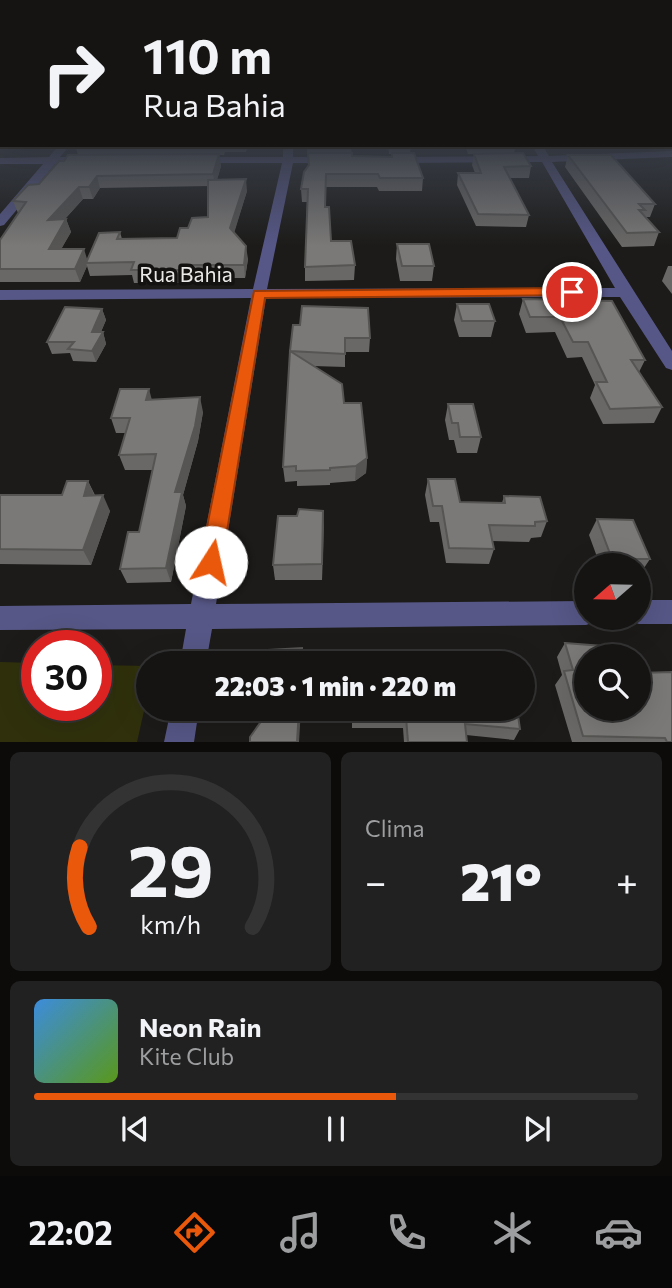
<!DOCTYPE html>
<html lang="pt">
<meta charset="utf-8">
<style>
:root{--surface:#151413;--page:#222121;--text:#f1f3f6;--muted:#9d9ea0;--line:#343333;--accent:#ea580c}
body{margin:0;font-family:Commissioner,sans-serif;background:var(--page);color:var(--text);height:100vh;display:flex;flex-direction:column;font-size:26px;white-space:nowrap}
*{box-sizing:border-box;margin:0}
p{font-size:23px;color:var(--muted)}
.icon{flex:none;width:38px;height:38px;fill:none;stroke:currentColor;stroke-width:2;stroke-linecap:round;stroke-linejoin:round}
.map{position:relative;height:742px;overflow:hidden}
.drawer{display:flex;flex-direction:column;gap:10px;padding:10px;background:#0c0b0a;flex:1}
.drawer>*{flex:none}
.top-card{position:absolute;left:0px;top:0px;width:672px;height:147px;box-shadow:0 7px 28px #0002,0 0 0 2px var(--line);background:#151413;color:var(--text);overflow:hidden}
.needle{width:46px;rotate:250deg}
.tools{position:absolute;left:574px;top:553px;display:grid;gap:14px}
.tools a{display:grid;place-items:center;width:77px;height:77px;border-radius:50%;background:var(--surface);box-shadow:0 7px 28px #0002,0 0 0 2px var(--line);font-size:35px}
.speed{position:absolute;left:21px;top:630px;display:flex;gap:14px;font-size:35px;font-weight:700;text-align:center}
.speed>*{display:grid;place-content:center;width:91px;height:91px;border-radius:50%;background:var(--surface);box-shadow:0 7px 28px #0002,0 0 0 2px var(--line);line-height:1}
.speed .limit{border:10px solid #d22;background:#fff;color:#111}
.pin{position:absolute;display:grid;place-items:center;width:60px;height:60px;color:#fff;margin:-30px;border:4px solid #fff;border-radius:50%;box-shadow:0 2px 7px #0007}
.me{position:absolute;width:77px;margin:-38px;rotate:10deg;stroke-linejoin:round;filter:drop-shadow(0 0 5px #0008)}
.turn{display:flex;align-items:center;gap:24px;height:147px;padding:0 28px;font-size:32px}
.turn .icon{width:91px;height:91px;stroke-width:2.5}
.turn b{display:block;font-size:49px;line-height:60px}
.big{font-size:52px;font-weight:800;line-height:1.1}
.drawer .widget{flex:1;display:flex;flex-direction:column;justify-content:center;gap:10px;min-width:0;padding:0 24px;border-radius:10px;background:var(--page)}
.drawer .dial{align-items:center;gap:0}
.dial svg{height:182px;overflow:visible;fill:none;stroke:var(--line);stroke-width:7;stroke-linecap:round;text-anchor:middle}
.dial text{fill:var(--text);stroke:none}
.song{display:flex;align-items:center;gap:21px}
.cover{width:84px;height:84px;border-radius:10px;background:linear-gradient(135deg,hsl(210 70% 55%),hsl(90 70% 35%))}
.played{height:7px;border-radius:4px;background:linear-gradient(90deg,var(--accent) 60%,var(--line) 60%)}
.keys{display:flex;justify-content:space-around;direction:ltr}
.heat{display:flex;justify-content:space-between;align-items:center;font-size:38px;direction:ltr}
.drawer .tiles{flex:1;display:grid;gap:10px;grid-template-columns:1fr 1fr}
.widget:last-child{grid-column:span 2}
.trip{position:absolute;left:136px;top:651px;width:399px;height:70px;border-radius:35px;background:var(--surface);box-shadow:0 7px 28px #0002,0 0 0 2px var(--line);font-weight:800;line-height:70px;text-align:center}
.dock{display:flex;height:112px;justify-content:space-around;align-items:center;background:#080808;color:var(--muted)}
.dock .icon{width:49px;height:49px}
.dock .current{color:var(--accent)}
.dock b{font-size:32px;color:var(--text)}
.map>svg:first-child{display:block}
</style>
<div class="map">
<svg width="672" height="742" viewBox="0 0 672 742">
<rect width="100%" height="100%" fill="#1c1b19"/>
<path fill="#30310c" d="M0 662 37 663V705H96V665L149 666V689L137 742H0Z"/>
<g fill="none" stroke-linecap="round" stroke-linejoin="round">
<g fill="#575787" fill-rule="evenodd">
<path d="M59 145H70L60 157H87L92 160 87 163 55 164 4 225 0 226V214L43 164H0V158L49 157Z"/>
<path d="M283 145H293V157H332L337 160 332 163H293L267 289 615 288 542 162 395 163 390 160 395 157 538 156 532 145H542L549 156 672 151V157L552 162 672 351V370L666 368 620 297 266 298 216 604 586 601V618H597L595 622 586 625 212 629 206 663H180L186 629 0 630V606L191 604 251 298 0 300V290L253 289 282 163H196L191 160 196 157H283Z"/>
<path d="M639 600H672V624H639L630 621 629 618H639Z"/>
<path d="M171 709H199L194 742H164Z"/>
</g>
</g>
<g fill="#6a6866" fill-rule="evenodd">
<path d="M75 145H248L246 152H225L224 155H219L221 166 217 180 247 191 234 232 248 259 245 278H187L185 283H134L132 275 90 276 87 266 80 282H0V240L18 213 13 201 39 184 64 161 78 155ZM208 186V217L188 228 177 238 122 239 120 232 87 259 61 249 71 232 66 219H65L83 199H93L100 188Z"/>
<path d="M307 145H351L352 156 391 157 392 154H389L388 145H411L410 153 423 178 422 191H379L377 187H326V207L331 241 355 265 354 280 305 281V267L307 202H302L301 189 308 165Z"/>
<path d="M465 145H516L514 153 531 166 529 178H510L529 215 526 227 476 226 457 185 458 173H475L472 165 474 154H468Z"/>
<path d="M568 155 655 204 650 217H645L659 232 654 246 622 247 565 167Z"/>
<path d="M397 244 434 266 432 281H400L396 259Z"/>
<path d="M668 266H672V294L662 281Z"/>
<path d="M523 299 612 301 645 360 639 372 662 407 654 423 603 424 590 398 595 385 582 357 567 358 555 332 526 333 519 314Z"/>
<path d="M457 304 495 321 491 337H459L454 320Z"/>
<path d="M102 309 106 320 101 332H103L106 344 96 362 73 361 70 353 52 354 47 342Z"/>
<path d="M293 325 370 338 369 352H345V367L313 366 344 403 367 458 366 473 355 481 330 483V485L297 486V481L285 482 283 467Z"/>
<path d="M152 399 203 412 198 441 183 495 186 506 171 582 127 583 120 569 139 532 153 470H125L119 455 126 433H116L111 418Z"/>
<path d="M448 404 481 437 477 453H457L454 440H449L445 420Z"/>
<path d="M428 479 460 502 502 503 504 496 547 521 541 537 531 538 529 542 492 541 494 549 489 564 446 563 439 522H430L425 495Z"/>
<path d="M88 481 95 495 110 511 91 565 0 564V495H62Z"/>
<path d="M323 511 322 580H275L273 565 297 516Z"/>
<path d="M597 519 650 559 640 574H639V565H600L589 535Z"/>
<path d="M565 643 586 656 672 742H572L555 685 562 675 557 657Z"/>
<path d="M248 709H301L263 718H250Z"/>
<path d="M352 709 520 729 514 740 466 735 467 742H404L403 728H352Z"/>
</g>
<g fill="#565553">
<path d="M219 154 221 166 215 186 213 174Z"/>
<path d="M97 176 100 188 93 199 89 187Z"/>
<path d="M246 179 247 191 232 240 230 228Z"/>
<path d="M79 187 83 199 53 232 48 220Z"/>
<path d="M66 219 71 232 54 262 49 249Z"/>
<path d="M246 246 248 259 245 278 244 265Z"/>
<path d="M84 249 88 262 86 263 87 266 80 282 75 269Z"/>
<path d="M184 265 187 278 185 283 183 270Z"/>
<path d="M102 309 106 320 96 343 92 332Z"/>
<path d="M103 332 106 344 96 362 92 351Z"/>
<path d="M149 389 153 404 146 400Z"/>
<path d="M200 397 203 412 198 441 183 495 186 506 171 582 166 568 175 492Z"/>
<path d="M367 458 366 473 355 481 356 466Z"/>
<path d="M88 481 95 497 84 496Z"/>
<path d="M103 495 110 511 91 565 83 550Z"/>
<path d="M323 511 324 527 322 580V564Z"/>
<path d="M299 709H301L299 742H297Z"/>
</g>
<g fill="#7b7977" stroke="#565553" stroke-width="2">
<path d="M308 153H352V156L392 157V153H414L423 178H380L378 174H326L325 207H329L331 241H351L355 265 305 267 308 189H301L304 172 309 165Z"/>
<path d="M523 153 531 166 504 167 529 215 478 214 458 173H481L474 154Z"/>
<path d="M219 154 213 174 97 176 89 187H79L48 220 66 219 49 249H84L75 269H0V240L26 202 13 201 28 185 39 184 59 161H64L68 155Z"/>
<path d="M568 155H611L655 204H639L645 210H639L659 232 627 233Z"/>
<path d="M246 179 230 228 246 246 244 265H184L183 270H131L134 262 86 263 99 233 120 232 117 239 177 238 180 228H188L192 218 208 217V180Z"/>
<path d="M397 244H429L434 266H402Z"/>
<path d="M523 299 612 301 645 360H631L662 407 610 409 596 382H607L588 342H573L560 317H530Z"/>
<path d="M457 304H489L495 321H462Z"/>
<path d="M302 306 368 308 370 338H345V354L290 351 293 325H300Z"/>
<path d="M65 307 102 309 92 332H103L92 351 68 349 74 342H47Z"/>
<path d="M290 351 342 384 344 403H361L367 458 356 466 330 468V470L296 471V466L283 467Z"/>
<path d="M120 389H149L146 400 200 397 195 426 175 492H182L166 568 120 569 128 532H139L156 454 119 455 130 418H111Z"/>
<path d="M448 404H473L481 437H460L458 423H452Z"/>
<path d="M428 479H455L460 502 505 503 504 496 540 497 547 521 535 522V526L489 525 494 549 449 548 442 506H433Z"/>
<path d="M67 481H88L84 496 103 495 83 550 0 549V495H62Z"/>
<path d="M299 509 323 511 322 564 273 565 278 516H297Z"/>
<path d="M597 519 633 520 650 559H612Z"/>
<path d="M565 643 603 646 606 656H586V709H639V673L672 672V742H667L665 738 583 736 564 671 573 670Z"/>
<path d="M302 648 301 663H249L250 651Z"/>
<path d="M381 652V663H346V653Z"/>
<path d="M270 709H299L297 742H250V737Z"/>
<path d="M353 709H517L520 729 465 724 467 742H408L406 717H352Z"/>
</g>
<linearGradient id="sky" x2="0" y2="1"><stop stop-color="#0f0f0e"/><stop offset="0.58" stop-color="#3a3f49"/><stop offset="1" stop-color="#3a3f49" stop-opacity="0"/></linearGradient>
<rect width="672" height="246" fill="url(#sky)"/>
<path fill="#ea580c" stroke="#983908" stroke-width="2" d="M572 288 579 292 577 295 265 298 222 562 219 569 211 572 203 569 200 562 254 291Z"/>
<g text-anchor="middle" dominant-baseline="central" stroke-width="7" stroke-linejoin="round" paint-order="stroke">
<g font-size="21" fill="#eae9e8" stroke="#131210">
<text x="186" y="273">Rua Bahia</text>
</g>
</g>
</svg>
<div class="tools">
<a><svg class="needle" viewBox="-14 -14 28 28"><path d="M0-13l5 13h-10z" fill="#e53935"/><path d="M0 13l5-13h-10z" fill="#9d9ea0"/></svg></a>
<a><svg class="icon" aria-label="search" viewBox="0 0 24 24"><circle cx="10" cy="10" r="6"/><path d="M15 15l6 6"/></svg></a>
</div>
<div class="speed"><div class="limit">30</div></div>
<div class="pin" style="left:572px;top:292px;background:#d93025"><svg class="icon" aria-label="arrive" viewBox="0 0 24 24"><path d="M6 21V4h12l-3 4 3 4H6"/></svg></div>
<svg class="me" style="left:211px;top:562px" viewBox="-20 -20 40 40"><circle r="19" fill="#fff"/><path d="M0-13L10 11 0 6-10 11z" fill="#ea580c"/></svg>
<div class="trip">22:03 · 1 min · 220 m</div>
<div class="top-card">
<div class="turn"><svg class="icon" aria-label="right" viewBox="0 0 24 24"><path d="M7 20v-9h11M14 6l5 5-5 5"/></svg><div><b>110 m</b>Rua Bahia</div></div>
</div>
</div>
<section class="drawer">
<div class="tiles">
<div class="widget dial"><svg viewBox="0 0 100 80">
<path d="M14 69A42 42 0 1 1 86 69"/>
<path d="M14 69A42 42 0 0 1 10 34" stroke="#ea580c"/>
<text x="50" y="56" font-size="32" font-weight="700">29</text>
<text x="50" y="72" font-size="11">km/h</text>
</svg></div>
<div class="widget"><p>Clima</p>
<div class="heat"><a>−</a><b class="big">21°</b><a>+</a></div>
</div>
<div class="widget">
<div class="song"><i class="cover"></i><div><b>Neon Rain</b><p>Kite Club</p></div></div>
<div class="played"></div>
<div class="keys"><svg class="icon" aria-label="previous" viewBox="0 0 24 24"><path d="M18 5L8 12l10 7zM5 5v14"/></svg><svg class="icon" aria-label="pause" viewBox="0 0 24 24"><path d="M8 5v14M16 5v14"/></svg><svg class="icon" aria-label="next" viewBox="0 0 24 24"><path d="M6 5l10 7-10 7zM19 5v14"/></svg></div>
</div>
</div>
</section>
<nav class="dock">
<b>22:02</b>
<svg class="icon current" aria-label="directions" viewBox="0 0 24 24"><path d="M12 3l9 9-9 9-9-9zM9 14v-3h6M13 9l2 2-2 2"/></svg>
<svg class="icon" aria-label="music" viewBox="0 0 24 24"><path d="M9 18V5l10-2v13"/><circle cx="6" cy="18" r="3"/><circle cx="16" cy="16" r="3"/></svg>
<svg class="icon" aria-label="phone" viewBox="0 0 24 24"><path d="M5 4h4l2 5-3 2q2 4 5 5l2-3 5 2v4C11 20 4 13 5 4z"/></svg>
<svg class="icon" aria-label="climate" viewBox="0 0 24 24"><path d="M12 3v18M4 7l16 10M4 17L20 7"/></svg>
<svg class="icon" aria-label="car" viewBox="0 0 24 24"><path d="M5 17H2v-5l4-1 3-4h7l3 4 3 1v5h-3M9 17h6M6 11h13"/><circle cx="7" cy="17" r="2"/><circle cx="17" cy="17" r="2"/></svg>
</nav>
